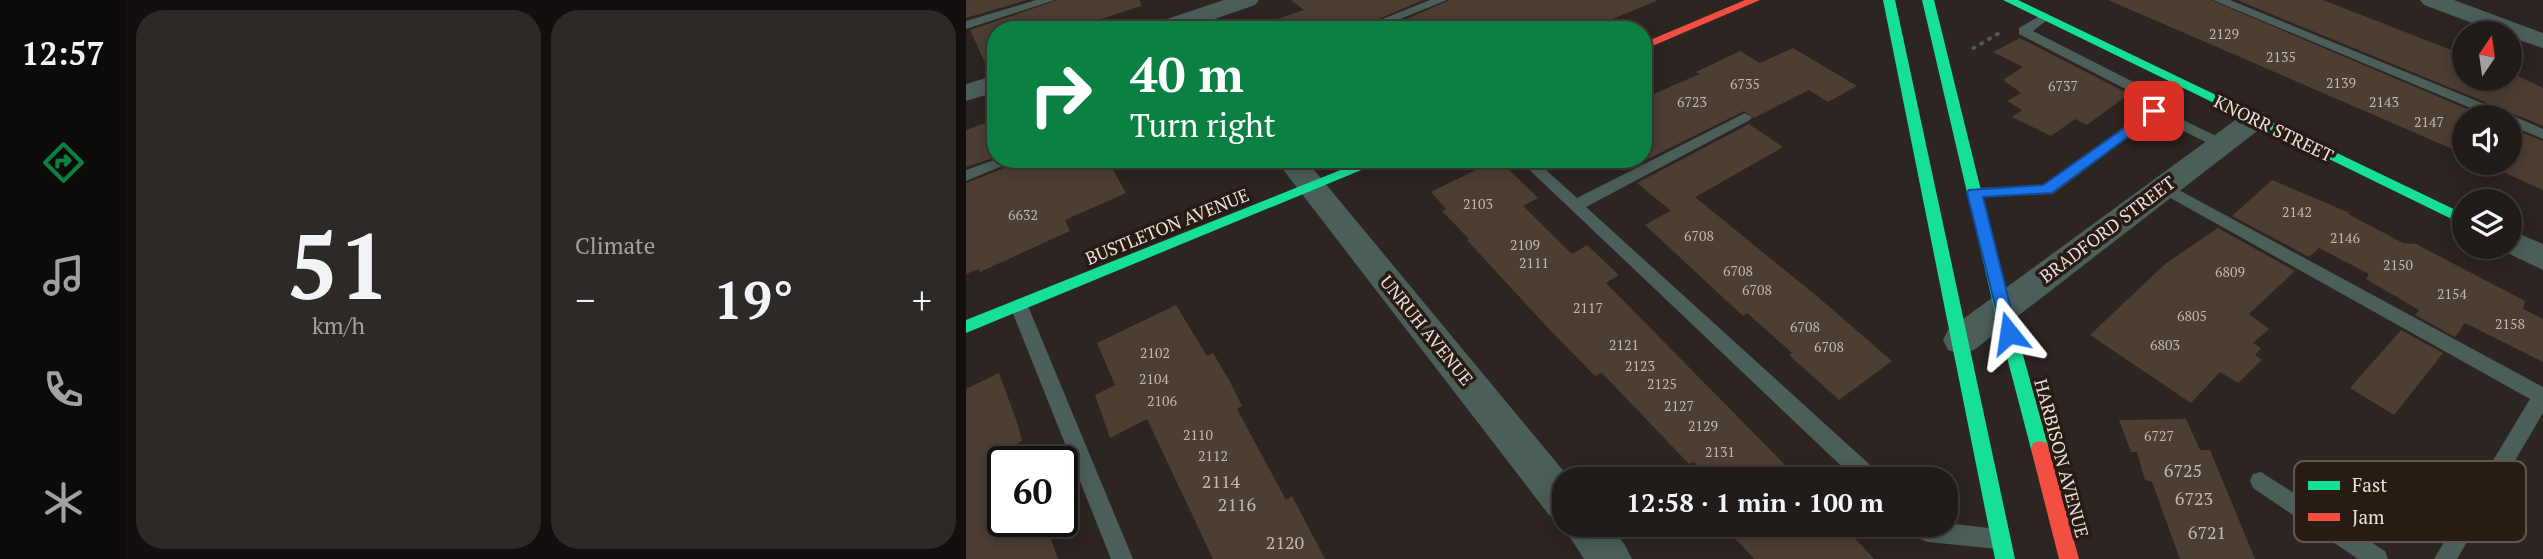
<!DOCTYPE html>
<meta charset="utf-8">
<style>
:root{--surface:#211c19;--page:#2d2926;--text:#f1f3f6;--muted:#a2a1a2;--line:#3e3a38;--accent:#0b8043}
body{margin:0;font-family:"PT Serif",serif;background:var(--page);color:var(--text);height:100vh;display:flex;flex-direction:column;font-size:26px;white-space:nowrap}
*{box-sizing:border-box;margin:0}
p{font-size:23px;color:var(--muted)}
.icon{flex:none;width:38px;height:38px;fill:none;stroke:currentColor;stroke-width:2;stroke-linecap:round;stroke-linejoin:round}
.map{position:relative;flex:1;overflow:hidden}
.drawer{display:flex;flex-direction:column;gap:10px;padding:10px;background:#120f0e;width:840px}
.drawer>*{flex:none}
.banner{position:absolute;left:21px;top:21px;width:665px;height:147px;border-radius:28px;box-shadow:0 4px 18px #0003,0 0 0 2px var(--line);background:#0b8043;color:#fff;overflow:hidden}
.needle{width:46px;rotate:13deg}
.controls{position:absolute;left:1486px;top:21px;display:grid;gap:14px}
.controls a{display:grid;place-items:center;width:70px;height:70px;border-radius:50%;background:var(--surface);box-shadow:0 4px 18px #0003,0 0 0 2px var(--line);font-size:35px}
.speed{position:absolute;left:21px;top:446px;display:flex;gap:14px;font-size:35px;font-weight:700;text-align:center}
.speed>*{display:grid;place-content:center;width:91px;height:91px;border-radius:50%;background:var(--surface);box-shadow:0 4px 18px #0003,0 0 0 2px var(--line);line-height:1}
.speed .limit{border:4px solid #111;border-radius:10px;background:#fff;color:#111}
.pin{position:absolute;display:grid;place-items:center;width:60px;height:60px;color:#fff;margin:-30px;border-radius:14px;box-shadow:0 4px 10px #0006}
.me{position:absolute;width:77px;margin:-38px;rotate:345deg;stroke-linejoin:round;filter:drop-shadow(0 0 5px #0008)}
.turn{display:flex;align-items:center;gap:24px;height:147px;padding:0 28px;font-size:32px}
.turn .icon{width:91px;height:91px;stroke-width:2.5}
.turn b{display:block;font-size:49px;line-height:60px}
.big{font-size:52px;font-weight:600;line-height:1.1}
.drawer .tile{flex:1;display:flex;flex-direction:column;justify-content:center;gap:10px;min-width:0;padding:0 24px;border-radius:28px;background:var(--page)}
.drawer .dial{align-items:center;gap:0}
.dial b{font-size:91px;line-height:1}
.heat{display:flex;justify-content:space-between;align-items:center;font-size:38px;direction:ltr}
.drawer .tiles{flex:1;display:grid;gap:10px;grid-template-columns:repeat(2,1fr)}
.trip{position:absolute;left:586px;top:467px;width:406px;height:70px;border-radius:28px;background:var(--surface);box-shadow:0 4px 18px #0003,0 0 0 2px var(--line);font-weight:600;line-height:70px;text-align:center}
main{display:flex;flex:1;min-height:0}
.menu{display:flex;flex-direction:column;width:126px;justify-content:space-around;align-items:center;background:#0d0b0a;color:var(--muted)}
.menu .icon{width:49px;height:49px}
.menu .selected{color:var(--accent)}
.menu b{font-size:32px;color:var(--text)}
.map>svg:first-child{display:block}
</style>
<main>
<nav class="menu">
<b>12:57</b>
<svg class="icon selected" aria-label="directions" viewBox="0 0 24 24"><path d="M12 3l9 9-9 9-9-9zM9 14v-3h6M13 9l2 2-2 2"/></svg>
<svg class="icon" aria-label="music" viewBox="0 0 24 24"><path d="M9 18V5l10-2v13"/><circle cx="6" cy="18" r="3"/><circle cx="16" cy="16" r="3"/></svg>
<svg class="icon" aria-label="phone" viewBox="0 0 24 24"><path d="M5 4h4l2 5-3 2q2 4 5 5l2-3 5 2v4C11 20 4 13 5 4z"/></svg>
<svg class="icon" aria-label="climate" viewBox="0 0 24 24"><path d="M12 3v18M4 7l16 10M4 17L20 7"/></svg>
</nav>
<section class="drawer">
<div class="tiles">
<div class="tile dial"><b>51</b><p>km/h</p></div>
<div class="tile"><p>Climate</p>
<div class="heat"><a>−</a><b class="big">19°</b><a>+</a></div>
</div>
</div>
</section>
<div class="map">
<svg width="1577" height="559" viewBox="0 0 1577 559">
<rect width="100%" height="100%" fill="#2c2521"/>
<g fill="#4d3e33">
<path d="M0 0H61L0 18Z"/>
<path d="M92 0H174L175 6 101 30H30V73L24 74 4 30Z"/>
<path d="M325 0H457L387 30H294V25L338 10Z"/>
<path d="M484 0H690V1L620 30H415Z"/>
<path d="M1142 0H1245L1520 117H1498V154Z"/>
<path d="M1271 0H1357L1498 55V79H1544V73L1552 76 1577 88V126Z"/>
<path d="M1054 38 1163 94 1121 125 1109 119 1085 136 1046 117 1056 110 1041 101 1055 93 1037 80 1057 67 1027 52Z"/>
<path d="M827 48 891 86 862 102 843 90 788 118 778 111 658 171 644 159H677V99L733 74 730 72 774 51 794 63Z"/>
<path d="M30 119V157L0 167V130Z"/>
<path d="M783 124 817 147 705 211 671 183Z"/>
<path d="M1544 128 1577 141V190L1517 163H1544Z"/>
<path d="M62 159H141L160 193 99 220 104 231 14 272 13 269 0 274V183Z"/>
<path d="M532 159 572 198 557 206 606 254 621 245 653 275 640 283 834 480H745L728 462 723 464 636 373 629 376 582 328 501 240 503 239 476 211 480 209 465 192Z"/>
<path d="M1306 180 1384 213 1382 214 1437 243 1450 244 1559 301 1557 309 1577 319V362L1499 323 1489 337 1449 315 1453 310 1400 279 1403 274 1353 248 1343 257 1266 216Z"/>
<path d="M729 197 853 298 926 361 873 400 823 355 826 353 781 313 777 316 679 225Z"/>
<path d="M1252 228 1329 271 1283 314 1303 329 1287 343 1295 348 1289 355 1296 360 1272 383 1254 372 1225 403 1124 335 1199 264Z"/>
<path d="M210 305 241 356 247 353 263 380 276 406 271 409 320 500 326 496 359 559H247L181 419 144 438 129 395 149 385 131 343Z"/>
<path d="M1435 330 1477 353 1428 415 1384 388Z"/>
<path d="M33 373 51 422 56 441 52 443 59 462H37V522H79L92 559H0V389Z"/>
<path d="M1220 419 1234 450H1244L1289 559H1214L1186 482 1179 480 1171 452H1165L1153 420Z"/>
<path d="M877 525 908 559H788L766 535 772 529 769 525Z"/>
</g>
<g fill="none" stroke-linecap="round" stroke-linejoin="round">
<path stroke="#525b58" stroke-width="3.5" stroke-dasharray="4.5 4.5" stroke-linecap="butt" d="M1006 49 1035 32"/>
<g fill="#4c5e5a" fill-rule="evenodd">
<path d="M70 0H89L0 29V21Z"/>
<path d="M464 0H481L407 30H389Z"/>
<path d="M1247 0H1264L1543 114 1577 129V139L1544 125V117H1526Z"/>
<path d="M1079 13 1085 17 1067 31 1191 94 1195 109 1260 141 1262 144 1260 147H1250L1189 117 1087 194 1002 197 1000 193 1008 188 1077 185 1181 110 1179 99 1053 34V28Z"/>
<path d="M779 113 786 117 784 120 620 207 913 473 915 480H890L552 159H568L611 198Z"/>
<path d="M31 159H53L0 181V170Z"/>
<path d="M1198 182 1577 387V413L1491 559H1468L1564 399 1192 191 1190 187Z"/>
<path d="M53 299 59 301 62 306 167 559H145L44 306 47 301Z"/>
<path d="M1295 472 1419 551 1422 559H1392L1287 488 1284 481 1287 474Z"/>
<path d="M980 523 1032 529 1040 532 1043 539 1040 546 1032 549 962 542 954 539 944 525Z"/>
</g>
<g fill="#4c5e5a" fill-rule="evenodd">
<path d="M258 0H293L289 5 217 30H180L183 25Z"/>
<path d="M1454 0H1488L1577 33V48L1544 37V33H1533L1458 5Z"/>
<path d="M30 75V92L0 101V84Z"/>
<path d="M1289 111 1299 113 1303 119 1299 125 1008 350 995 354 982 350 977 340 982 330 1279 113Z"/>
<path d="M309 159H339L605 480H598V525H643L659 545 666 559H618L596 525 598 521 583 515Z"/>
<path d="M1544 230 1577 244V270L1533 249 1531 247H1544Z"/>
</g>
<g fill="#16e098" fill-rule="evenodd">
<path d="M917 0H929L1049 559H1029Z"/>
<path d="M956 0H968L1044 308 1083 449 1081 455 1074 457 1067 455 1065 449 1028 308Z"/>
<path d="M1037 0H1052L1498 214V225Z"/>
<path d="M402 159H422L0 333V320Z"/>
</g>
<g fill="#f24e42" fill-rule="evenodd">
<path d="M779 0H794L677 50V43Z"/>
<path d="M1074 441 1081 443 1083 449 1113 559H1093L1065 449 1067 443Z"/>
</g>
</g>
<path fill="#1a73e8" stroke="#114b97" stroke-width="2" d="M1188 107 1195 111 1193 114 1086 193 1017 197 1051 333 1049 337H1037L1001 193 1003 190 1077 185Z"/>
<g text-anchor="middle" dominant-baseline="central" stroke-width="7" stroke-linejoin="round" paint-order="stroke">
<g font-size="14" fill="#c2b8b0">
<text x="1258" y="33">2129</text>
<text x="1315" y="56">2135</text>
<text x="1375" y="82">2139</text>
<text x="779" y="83">6735</text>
<text x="1097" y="85">6737</text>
<text x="726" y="101">6723</text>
<text x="1418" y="101">2143</text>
<text x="1463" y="121">2147</text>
<text x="512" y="203">2103</text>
<text x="1331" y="211">2142</text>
<text x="57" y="214">6632</text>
<text x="733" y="235">6708</text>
<text x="1379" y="237">2146</text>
<text x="559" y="244">2109</text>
<text x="568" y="262">2111</text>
<text x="1432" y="264">2150</text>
<text x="772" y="270">6708</text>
<text x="1264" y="271">6809</text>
<text x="791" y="289">6708</text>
<text x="1486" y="293">2154</text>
<text x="622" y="307">2117</text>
<text x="1226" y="315">6805</text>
<text x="1544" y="323">2158</text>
<text x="839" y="326">6708</text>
<text x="658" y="344">2121</text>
<text x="1199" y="344">6803</text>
<text x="863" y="346">6708</text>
<text x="189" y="352">2102</text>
<text x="674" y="365">2123</text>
<text x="188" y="378">2104</text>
<text x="696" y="383">2125</text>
<text x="196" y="400">2106</text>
<text x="713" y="405">2127</text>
<text x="737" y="425">2129</text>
<text x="232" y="434">2110</text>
<text x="1193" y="435">6727</text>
<text x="754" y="451">2131</text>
<text x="247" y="455">2112</text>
</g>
<g font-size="18" fill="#e9e0da" stroke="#271b13">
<text transform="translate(1308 128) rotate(26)">KNORR STREET</text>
<text transform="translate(201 226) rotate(-22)">BUSTLETON AVENUE</text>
<text transform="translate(1141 229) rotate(-37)">BRADFORD STREET</text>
<text transform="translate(461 330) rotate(51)">UNRUH AVENUE</text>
<text transform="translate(1096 458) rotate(75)">HARBISON AVENUE</text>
</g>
<g font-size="18" fill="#c2b8b0">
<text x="1217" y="470">6725</text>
<text x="255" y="481">2114</text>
<text x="1228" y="498">6723</text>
<text x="271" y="504">2116</text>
<text x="1241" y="532">6721</text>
<text x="319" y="542">2120</text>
</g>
</g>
<rect x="1328" y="461" width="232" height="81" rx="10" fill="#271b13" stroke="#61564f" stroke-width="2"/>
<rect x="1342" y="481" width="32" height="9" fill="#16e098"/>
<rect x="1342" y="513" width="32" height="8" fill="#f24e42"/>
<g font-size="19" fill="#e9e0da">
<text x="1386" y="492">Fast</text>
<text x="1386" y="524">Jam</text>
</g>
</svg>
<div class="controls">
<a><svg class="needle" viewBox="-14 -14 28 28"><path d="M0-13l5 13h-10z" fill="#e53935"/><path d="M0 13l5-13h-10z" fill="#a2a1a2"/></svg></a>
<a><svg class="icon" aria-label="sound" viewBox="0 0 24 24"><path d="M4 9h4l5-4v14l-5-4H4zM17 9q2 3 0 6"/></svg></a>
<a><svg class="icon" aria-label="layers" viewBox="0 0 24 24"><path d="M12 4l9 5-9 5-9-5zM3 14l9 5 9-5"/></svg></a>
</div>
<div class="speed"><div class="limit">60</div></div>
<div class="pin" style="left:1188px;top:111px;background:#d93025"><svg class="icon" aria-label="arrive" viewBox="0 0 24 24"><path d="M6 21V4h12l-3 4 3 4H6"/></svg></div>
<svg class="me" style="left:1043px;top:333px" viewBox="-20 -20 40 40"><path d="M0-17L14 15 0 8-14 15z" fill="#1a73e8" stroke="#fff" stroke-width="4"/></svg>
<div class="trip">12:58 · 1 min · 100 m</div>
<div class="banner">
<div class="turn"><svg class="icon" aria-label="right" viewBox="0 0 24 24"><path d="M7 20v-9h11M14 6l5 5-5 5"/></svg><div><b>40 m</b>Turn right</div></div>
</div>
</div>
</main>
